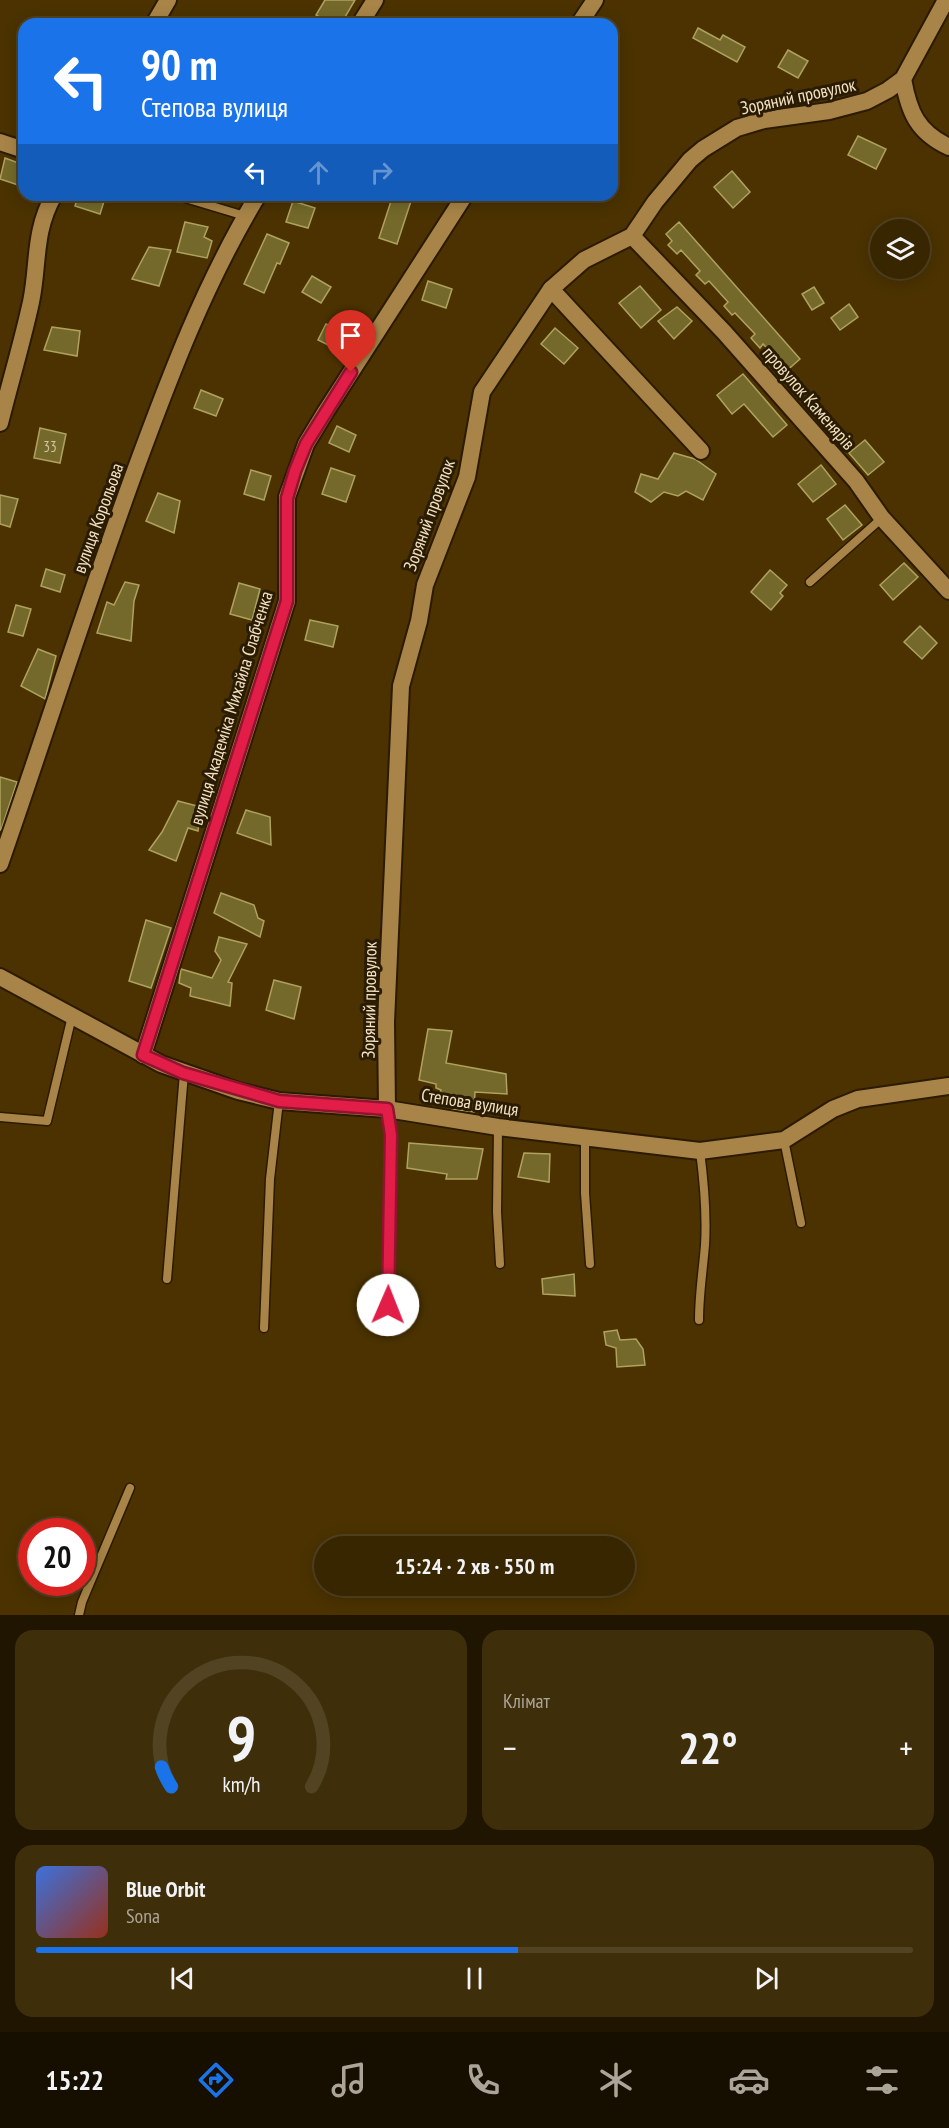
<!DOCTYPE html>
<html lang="uk">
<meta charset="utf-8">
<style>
:root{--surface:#382600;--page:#3f2e0a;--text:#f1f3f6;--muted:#aba599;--line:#524322;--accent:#1a73e8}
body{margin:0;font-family:"PT Sans Narrow",sans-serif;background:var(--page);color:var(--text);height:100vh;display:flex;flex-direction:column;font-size:22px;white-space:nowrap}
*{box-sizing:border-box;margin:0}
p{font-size:20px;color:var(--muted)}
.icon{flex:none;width:33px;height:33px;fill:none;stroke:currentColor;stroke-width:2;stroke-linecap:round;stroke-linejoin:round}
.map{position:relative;height:1615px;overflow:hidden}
.sheet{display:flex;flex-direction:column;gap:15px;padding:15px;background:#1f1500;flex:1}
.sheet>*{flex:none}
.hud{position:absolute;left:18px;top:18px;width:600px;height:183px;border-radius:18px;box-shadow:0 3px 15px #0003,0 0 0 2px var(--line);background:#1a73e8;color:#fff;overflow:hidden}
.tools{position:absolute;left:870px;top:219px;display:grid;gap:12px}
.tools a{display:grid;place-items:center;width:60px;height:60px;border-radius:50%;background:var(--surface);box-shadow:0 3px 15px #0003,0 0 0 2px var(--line);font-size:30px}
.speed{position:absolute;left:18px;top:1518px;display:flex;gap:12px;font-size:30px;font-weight:700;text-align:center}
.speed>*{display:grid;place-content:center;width:78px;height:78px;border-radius:50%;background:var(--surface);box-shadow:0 3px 15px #0003,0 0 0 2px var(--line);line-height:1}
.speed .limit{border:9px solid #d22;background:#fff;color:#111}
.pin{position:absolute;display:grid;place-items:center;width:51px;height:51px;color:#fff;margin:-62px -26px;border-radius:50% 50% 50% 0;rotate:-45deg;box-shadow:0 0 6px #0007}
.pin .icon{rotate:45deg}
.me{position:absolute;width:66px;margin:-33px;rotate:1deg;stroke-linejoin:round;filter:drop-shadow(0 0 4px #0008)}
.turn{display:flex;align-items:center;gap:21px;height:126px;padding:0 24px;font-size:27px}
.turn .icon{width:78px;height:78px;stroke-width:2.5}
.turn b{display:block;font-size:42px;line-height:51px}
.lanes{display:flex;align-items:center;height:57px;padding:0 24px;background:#0003;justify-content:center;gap:30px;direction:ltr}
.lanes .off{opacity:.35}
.big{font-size:45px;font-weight:800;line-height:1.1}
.sheet .widget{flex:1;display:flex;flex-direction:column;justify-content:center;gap:9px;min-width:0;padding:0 21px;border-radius:18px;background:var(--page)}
.sheet .dial{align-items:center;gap:0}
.dial svg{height:156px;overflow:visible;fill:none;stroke:var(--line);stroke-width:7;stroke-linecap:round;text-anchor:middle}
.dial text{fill:var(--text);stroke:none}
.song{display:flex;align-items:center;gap:18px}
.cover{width:72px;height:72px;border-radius:9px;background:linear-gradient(135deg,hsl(220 70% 55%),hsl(10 70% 35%))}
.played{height:6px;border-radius:3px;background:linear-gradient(90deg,var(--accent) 55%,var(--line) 55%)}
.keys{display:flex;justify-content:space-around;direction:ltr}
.heat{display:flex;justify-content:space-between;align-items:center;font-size:33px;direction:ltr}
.sheet .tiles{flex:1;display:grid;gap:15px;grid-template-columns:1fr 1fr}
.widget:last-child{grid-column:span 2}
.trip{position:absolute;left:314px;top:1536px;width:321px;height:60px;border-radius:30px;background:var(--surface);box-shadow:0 3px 15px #0003,0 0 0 2px var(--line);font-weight:800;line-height:60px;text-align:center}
.tab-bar{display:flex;height:96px;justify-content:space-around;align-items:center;background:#160f00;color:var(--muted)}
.tab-bar .icon{width:42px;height:42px}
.tab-bar .on{color:var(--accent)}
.tab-bar b{font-size:27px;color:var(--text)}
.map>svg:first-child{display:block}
</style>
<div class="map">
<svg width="949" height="1615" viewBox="0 0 949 1615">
<rect width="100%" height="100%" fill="#4b3200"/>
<g fill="#74692a" stroke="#afa25e" stroke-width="1.5">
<path d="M325 0H355L341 24H332L316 15Z"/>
<path d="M698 28 720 40 723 35 745 47 737 62 693 38Z"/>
<path d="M788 50 808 61 798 78 778 67Z"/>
<path d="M858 136 886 149 876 169 848 155Z"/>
<path d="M5 158 24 165V187L0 179Z"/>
<path d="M732 171 750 192 733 208 714 187Z"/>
<path d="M78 195H106L100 214 75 206Z"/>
<path d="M393 195H413L397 244 379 238Z"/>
<path d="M293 201 315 208 308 228 286 222Z"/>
<path d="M185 222 208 227 204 237 212 241 207 258 177 252Z"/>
<path d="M679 222 800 359 783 374 774 365 779 361 763 344 760 348 751 338 755 334 735 313 732 315 724 306 728 302 709 281 705 284 696 275 700 271 681 250 677 254 668 245 672 241 666 234Z"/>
<path d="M267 234 289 243 280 264 277 263 264 293 244 284Z"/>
<path d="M149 247 171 250 159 286 132 279Z"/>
<path d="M312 276 331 287 321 303 302 292Z"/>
<path d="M428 281 452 289 446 308 422 300Z"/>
<path d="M640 286 661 310 641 328 619 303Z"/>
<path d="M814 287 824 303 812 310 802 294Z"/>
<path d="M849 304 858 317 840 330 831 318Z"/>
<path d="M677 307 692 321 674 339 658 321Z"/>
<path d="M326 324 348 334 340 351 318 340Z"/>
<path d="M52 327 80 331 77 356 44 350Z"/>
<path d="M555 328 578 348 564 364 541 344Z"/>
<path d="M743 374 787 425 773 437 744 404 732 414 717 395Z"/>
<path d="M201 390 223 399 216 416 194 408Z"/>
<path d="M337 426 356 435 349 452 329 443Z"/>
<path d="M40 428 66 434 60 463 34 458Z"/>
<path d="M865 440 884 462 868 475 849 453Z"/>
<path d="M674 453 695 459 716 474 703 500 686 491 678 496 664 492 651 502 635 492 641 474 658 479Z"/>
<path d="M821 465 836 484 813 502 798 484Z"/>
<path d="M331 468 355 476 346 502 322 494Z"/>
<path d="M251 470 271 476 264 500 244 494Z"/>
<path d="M158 493 180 501 174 533 146 521Z"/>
<path d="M0 495 18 499 10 527 0 524Z"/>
<path d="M845 505 862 525 843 540 827 519Z"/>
<path d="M904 563 918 577 893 600 880 585Z"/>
<path d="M46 569 65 575 60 592 41 586Z"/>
<path d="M770 570 787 585 780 593 783 596 771 610 751 592Z"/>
<path d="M125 582 139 585 134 601 131 641 97 633 107 602 114 605Z"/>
<path d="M239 583 260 589 252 620 230 614Z"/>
<path d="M16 605 31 609 23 636 8 632Z"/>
<path d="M310 620 338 626 333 647 305 640Z"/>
<path d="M920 626 937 643 922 659 904 642Z"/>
<path d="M38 649 56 656 45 699 21 686Z"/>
<path d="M0 777 17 782 1 830H0Z"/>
<path d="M178 801 201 807 198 831 188 828 176 861 149 850 162 832Z"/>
<path d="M246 810 270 817 271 845 237 833Z"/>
<path d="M221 893 254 905 258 918 264 921 260 937 214 913Z"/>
<path d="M146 920 171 928 151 988 129 981Z"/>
<path d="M219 937 247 944 228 982 232 983 230 1006 190 996 191 988 179 983 181 969 212 978 221 960 215 951Z"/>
<path d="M274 980 301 987 294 1019 266 1010Z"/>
<path d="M428 1029 452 1031 446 1063 506 1074 507 1094 475 1092 474 1112 452 1109 454 1097 439 1095 441 1090 436 1088V1084L419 1080Z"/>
<path d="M409 1143 483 1149 477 1179H446L447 1174 407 1168Z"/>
<path d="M524 1153 550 1154 549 1182 518 1177Z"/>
<path d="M574 1274 575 1296 543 1294 542 1279Z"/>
<path d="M617 1330 620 1340 636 1339 643 1349 645 1365 617 1367 616 1348 606 1345 604 1332Z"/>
</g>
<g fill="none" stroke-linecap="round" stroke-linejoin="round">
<defs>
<g id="lane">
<path d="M175 195 245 216"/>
<path d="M810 582 882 518"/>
<path d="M387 1109 391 1135 388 1305"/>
<path d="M0 1117 47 1121 72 1016"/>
<path d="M498 1127 497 1212 500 1264"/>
<path d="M585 1137V1193L590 1264"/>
<path d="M784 1140 801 1223"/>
<path d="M167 1279 184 1073"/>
<path d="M699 1320C699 1294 703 1270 705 1245 707 1213 704 1182 700 1151"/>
<path d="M264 1328 270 1179 279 1101"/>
<path d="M79 1615 82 1602 130 1488"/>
</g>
<g id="street">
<path d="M154 24 168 0"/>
<path d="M360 24 375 0"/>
<path d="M579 24 595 0"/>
<path d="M903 79C909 112 917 132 949 147"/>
<path d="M0 142 24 150"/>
<path d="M632 236 724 332 856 481 882 518 949 591"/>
<path d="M551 289 701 451"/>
<path d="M0 423C10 383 22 343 31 302 39 264 33 232 54 195"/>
<path d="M0 864C46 732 88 599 136 468 171 373 205 283 258 195"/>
<path d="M0 977 161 1064 238 1091 279 1101 387 1109 498 1127 700 1151 784 1140 833 1109 858 1099 949 1086"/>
<path d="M143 1055 287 601V497L306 444 326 411 465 195"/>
<path d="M387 1109 386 1022 401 686 419 621 425 585 467 477 482 392 551 289 584 260 632 236 655 202 690 160 703 149 737 128 764 120 829 111 867 101 888 90 903 79 946 0"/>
</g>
</defs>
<use href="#lane" stroke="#2c1b00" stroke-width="11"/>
<use href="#street" stroke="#2c1b00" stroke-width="20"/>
<use href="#lane" stroke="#a88448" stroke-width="8"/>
<use href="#street" stroke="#a88448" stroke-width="16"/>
</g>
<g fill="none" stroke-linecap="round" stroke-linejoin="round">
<defs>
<path id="route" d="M351 372 306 444 295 471 287 498V601L143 1055 183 1073 279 1101 387 1109 391 1135 388 1305"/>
</defs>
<use href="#route" stroke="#92132f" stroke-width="15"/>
<use href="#route" stroke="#e11d48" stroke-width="10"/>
</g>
<g text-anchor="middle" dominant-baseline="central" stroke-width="6" stroke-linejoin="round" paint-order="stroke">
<g font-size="15" fill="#d4c39d">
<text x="50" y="446">33</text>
</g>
<g font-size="18" fill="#f4e1c3" stroke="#2a1c03">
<text transform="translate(798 96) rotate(-12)">Зоряний провулок</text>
<text transform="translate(809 398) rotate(49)">провулок Каменярів</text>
<text transform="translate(429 515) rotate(-70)">Зоряний провулок</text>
<text transform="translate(98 518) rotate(-70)">вулиця Корольова</text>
<text transform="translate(231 708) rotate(-73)">вулиця Академіка Михайла Слабченка</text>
<text transform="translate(369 1000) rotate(-89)">Зоряний провулок</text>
<text transform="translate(470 1102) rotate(9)">Степова вулиця</text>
</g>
</g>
</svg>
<div class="tools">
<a><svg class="icon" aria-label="layers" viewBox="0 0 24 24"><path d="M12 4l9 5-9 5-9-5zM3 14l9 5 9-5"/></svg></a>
</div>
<div class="speed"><div class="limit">20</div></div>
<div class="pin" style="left:351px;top:372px;background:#d93025"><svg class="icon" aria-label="arrive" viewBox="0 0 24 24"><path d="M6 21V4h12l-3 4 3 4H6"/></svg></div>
<svg class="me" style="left:388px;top:1305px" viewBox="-20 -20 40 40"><circle r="19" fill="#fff"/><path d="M0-13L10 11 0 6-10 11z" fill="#e11d48"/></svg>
<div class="trip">15:24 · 2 хв · 550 m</div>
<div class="hud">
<div class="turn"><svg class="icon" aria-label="left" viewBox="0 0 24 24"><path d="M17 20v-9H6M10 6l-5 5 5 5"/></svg><div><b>90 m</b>Степова вулиця</div></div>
<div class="lanes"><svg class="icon" aria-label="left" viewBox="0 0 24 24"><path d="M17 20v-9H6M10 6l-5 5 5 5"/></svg><svg class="icon off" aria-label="ahead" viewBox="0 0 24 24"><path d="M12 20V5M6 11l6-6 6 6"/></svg><svg class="icon off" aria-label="right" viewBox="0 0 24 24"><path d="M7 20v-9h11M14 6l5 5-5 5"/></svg></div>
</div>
</div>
<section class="sheet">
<div class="tiles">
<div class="widget dial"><svg viewBox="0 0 100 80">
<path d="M14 69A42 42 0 1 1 86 69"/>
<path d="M14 69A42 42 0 0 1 9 59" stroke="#1a73e8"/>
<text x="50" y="56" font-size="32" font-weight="700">9</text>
<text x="50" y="72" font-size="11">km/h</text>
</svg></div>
<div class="widget"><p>Клімат</p>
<div class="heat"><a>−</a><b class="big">22°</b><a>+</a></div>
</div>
<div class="widget">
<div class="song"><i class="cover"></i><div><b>Blue Orbit</b><p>Sona</p></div></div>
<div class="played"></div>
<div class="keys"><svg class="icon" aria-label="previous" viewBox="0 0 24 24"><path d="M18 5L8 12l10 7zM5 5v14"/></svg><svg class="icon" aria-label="pause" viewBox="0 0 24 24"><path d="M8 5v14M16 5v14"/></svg><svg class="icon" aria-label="next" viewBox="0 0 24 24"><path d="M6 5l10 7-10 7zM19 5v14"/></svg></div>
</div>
</div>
</section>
<nav class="tab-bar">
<b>15:22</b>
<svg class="icon on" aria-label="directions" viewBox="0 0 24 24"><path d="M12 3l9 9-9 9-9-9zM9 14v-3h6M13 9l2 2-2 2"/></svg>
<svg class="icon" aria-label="music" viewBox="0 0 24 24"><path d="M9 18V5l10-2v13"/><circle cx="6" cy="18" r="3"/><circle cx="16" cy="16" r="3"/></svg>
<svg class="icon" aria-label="phone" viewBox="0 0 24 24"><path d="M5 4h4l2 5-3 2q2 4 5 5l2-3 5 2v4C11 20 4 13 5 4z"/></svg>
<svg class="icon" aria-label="climate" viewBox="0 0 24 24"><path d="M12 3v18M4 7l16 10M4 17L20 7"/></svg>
<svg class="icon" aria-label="car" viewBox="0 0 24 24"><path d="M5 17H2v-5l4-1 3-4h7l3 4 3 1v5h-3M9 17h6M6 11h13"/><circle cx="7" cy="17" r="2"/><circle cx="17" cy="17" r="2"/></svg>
<svg class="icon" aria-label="filters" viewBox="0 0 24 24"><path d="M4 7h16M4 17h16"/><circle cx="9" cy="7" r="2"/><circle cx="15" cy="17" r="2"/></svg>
</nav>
